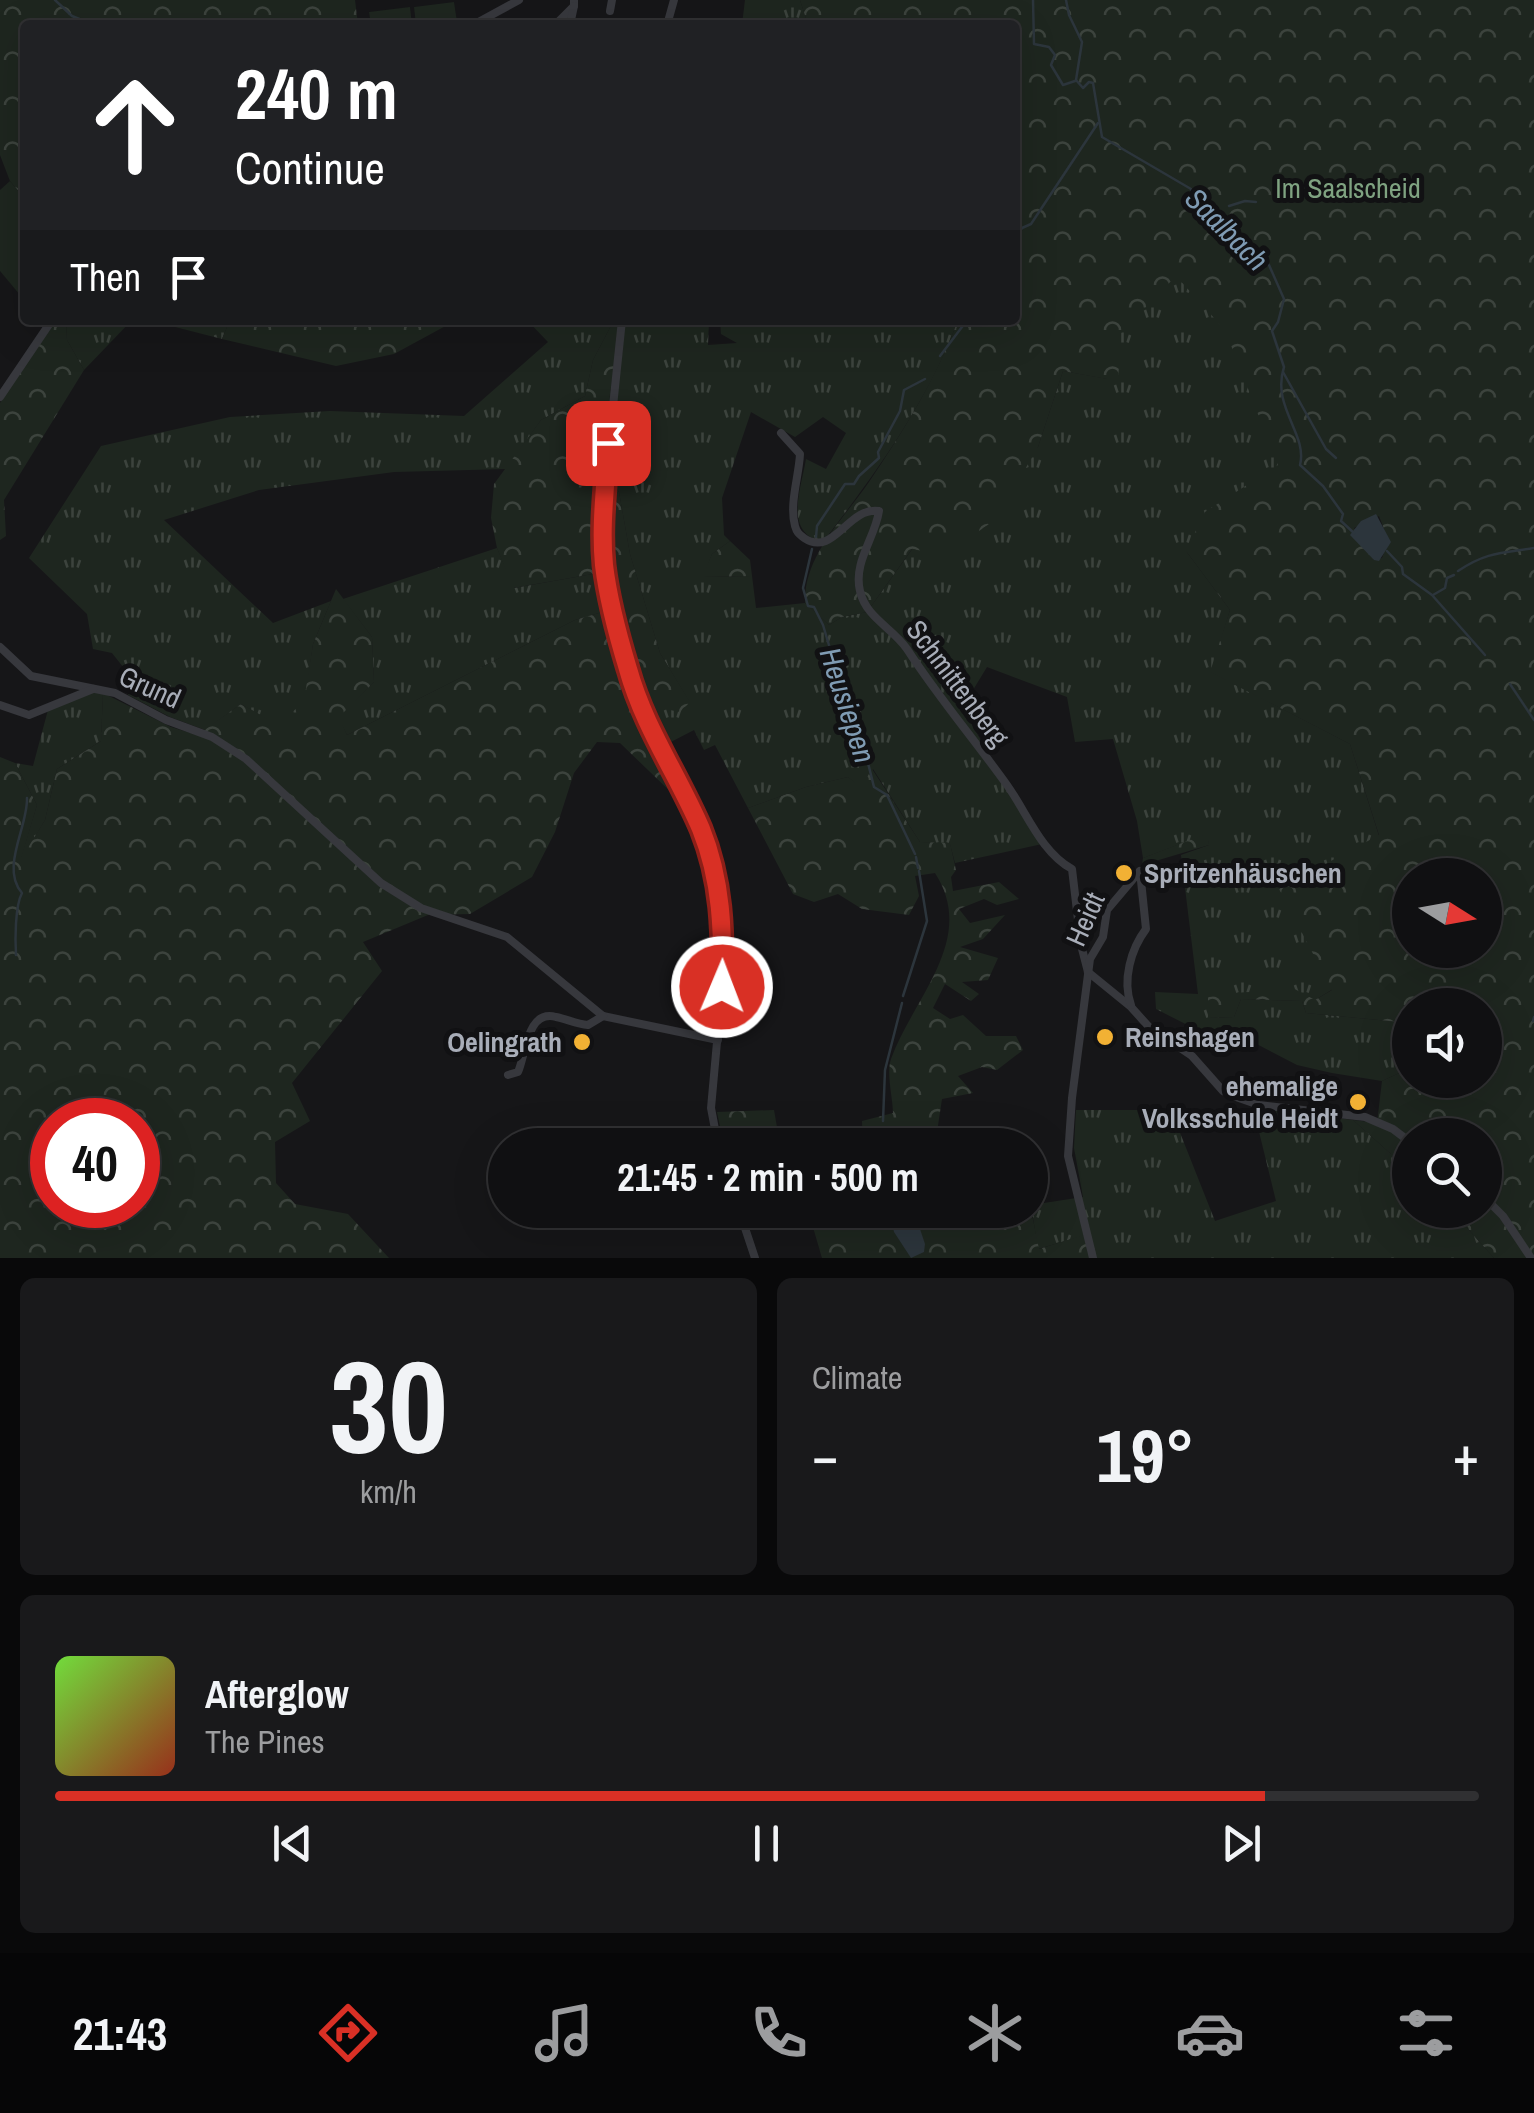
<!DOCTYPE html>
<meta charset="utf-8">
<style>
:root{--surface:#101012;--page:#19191b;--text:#f1f3f6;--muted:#9c9d9f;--line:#303032;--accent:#d93025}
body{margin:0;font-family:"Archivo Narrow",sans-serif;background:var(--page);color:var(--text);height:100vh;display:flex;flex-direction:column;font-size:38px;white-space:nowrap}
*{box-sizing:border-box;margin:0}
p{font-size:32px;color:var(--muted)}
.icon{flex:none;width:55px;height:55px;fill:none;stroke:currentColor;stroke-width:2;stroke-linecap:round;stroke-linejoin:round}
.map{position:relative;height:1258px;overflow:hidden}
.drawer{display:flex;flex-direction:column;gap:20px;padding:20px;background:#09090a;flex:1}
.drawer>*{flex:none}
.top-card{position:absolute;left:20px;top:20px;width:1000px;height:305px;border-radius:10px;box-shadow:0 10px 40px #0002,0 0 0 2px var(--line);background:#202124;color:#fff;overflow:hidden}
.needle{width:65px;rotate:101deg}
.fabs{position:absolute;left:1392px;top:858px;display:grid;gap:20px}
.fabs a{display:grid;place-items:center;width:110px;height:110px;border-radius:50%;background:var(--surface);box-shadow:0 10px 40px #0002,0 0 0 2px var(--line);font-size:50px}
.speed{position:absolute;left:30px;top:1098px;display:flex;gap:20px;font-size:50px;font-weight:700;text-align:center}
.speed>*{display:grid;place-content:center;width:130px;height:130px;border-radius:50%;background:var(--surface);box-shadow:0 10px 40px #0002,0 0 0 2px var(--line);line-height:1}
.speed .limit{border:15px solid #d22;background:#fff;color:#111}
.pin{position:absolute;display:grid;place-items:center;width:85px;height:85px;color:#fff;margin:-42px;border-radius:20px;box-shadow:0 5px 15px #0006}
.me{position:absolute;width:110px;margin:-55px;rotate:1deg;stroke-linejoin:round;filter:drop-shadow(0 0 8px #0008)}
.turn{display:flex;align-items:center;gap:35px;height:210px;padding:0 50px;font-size:45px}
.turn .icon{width:130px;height:130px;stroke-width:2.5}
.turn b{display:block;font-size:70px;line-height:85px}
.then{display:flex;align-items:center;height:95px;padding:0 50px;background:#0003;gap:20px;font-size:38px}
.big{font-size:75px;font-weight:800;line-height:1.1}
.drawer .tile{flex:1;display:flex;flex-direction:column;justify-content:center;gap:15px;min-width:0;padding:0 35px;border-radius:15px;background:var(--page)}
.drawer .dial{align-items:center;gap:0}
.dial b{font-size:130px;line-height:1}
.song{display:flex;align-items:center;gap:30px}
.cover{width:120px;height:120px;border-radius:15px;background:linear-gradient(135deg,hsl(100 70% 55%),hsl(10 70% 35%))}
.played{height:10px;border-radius:5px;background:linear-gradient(90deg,var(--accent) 85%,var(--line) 85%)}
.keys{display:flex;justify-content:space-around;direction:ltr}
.heat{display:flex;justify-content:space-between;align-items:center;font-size:55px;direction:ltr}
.drawer .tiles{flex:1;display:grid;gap:20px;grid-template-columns:1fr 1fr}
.tile:last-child{grid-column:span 2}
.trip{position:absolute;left:488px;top:1128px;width:560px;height:100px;border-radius:50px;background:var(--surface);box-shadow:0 10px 40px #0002,0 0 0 2px var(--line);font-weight:800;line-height:100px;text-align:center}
.tab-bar{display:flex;height:160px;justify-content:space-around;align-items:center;background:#060607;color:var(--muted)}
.tab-bar .icon{width:70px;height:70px}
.tab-bar .current{color:var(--accent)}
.tab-bar b{font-size:45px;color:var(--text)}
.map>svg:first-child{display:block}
</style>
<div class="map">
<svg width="1534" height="1258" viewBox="0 0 1534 1258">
<defs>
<pattern id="grass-tufts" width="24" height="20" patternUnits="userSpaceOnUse" patternTransform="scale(2.5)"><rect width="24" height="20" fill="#1e261f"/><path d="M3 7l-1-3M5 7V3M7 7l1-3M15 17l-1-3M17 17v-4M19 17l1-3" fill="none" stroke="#3c433d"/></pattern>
<pattern id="forest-crowns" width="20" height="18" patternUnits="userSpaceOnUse" patternTransform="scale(2.5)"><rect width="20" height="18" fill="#1e261f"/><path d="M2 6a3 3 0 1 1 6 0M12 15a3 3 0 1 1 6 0" fill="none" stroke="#3c433d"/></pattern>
</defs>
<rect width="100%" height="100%" fill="#161618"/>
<g fill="url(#grass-tufts)">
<path d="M745 0H800L808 25H742Z"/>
<path d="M1004 0 1151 153 1523 909 1276 633 1186 551 1230 610 1211 672 1350 744 1379 836 1333 989 1315 1000 1209 997 1208 1018 1234 1017 1241 999 1302 1001 1306 1013 1410 1023V1068L1382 1081 1332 1073 1297 1065 1226 1028 1217 1040 1156 1009 1155 992 1198 994 1181 855 1209 845 1207 834 1143 858 1137 821 1113 739 1075 742 1067 697 987 667 962 708 1042 844 955 863 950 844 920 842 873 769 861 788 848 777 806 787 748 808 715 745 704 750 694 730 665 745 649 714 655 707 689 701 660 653 630 554 619 492 600 467 618 335 631 320 709 322 708 345 737 343 721 334 720 320H958C928 402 875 474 823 542 783 533 801 490 806 459L826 469 846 433 823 417 795 437 751 412 722 498 724 535 730 541 712 554 703 577 752 576 756 608 805 603 829 625 842 617 867 612 913 548 1038 447 1063 371 1108 379 1015 25Z"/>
<path d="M66 320H132L84 370 67 340Z"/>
<path d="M148 320H230L222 339Z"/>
<path d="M527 320H614L593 360 585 396 541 420 506 469 394 472 259 490 164 520 273 623 331 601 313 644 305 701 279 726 241 704 205 730 170 717 128 695 135 682 112 653 93 649 87 614 29 558 101 446 230 417 330 411 464 416 548 342Z"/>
<path d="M497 548 514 588 593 574 603 578 609 610 575 620 347 735 338 717 374 682 372 637 343 599Z"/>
<path d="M91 691 103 693 101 741 57 769 45 820 19 864 37 805 15 763 33 766 48 710Z"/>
<path d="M1253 1107 1353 1120 1410 1171V1210H1451L1494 1258H1097L1089 1234 1038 1249 1031 1205 1083 1197 1074 1148 1076 1110H1171L1215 1221 1276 1201Z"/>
</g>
<g fill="url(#forest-crowns)" fill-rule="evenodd">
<path d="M0 0H355L358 25H25V199L10 181 0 155Z"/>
<path d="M800 0H1534V1258H1494L1451 1210H1485V1135H1410V1171L1353 1120 1377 1123 1382 1081 1410 1068V1080H1485V1005H1410V1023L1306 1013 1302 1001 1241 999 1234 1017 1208 1018V997L1291 987 1315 1000 1332 990 1279 889 1379 835 1350 744 1210 672 1230 610 1186 551 1205 512 1278 465 1225 330 1176 276 1121 333 1118 381 1063 371 1038 447 996 519 945 555 912 549 867 612 842 617 829 625 805 603C804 555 843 520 869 482 903 432 937 377 958 320H1015V25H808ZM1379 516C1385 531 1390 541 1382 558L1374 560 1354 528ZM1410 875H1485V950H1410Z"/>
<path d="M55 320H66L67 340 84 370 4 500 6 536 0 540V403Z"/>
<path d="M230 320H452L451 323 394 354 336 366 222 339Z"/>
<path d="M614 320H631L618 335 600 467 619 492 630 554 660 653 690 702 680 712 655 707 649 714 665 745 677 798 620 743 597 742 574 773 555 832 532 877 470 914 428 915 363 942 382 971 292 1083 310 1121 275 1142 276 1183 295 1204 348 1214 389 1258H0V757L15 763 37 805 21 859 45 820 57 769 101 741 103 693 171 727 197 735 241 704 279 725 304 701 313 644 336 589 372 637 374 682 339 717 347 735 575 620 609 610 603 578 593 574 513 588 497 548 491 518 494 484 541 420 585 396 593 360ZM52 1120H138V1205H52Z"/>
<path d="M730 541 750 560 752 576 702 577 712 554Z"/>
<path d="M872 769 920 842 950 843 956 870 951 877 953 891 999 882 1019 899 997 905 984 899 959 909 970 923 1005 915 983 939 960 947 998 958 988 980 962 982 979 994 971 1001 945 984 933 1008 950 1019 963 1015 986 1036H1016L1023 1050 997 1070 982 1067 958 1076 973 1093 942 1099 935 1145H863L862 1121 893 1113C893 1098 886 1073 891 1059 913 998 978 939 935 873L915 876 919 896 909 915 862 909 838 894 814 902 793 894 748 808 806 787 848 777 861 787Z"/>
<path d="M1208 833 1209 845 1142 865 1143 858Z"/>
<path d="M774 1110 780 1145H724L717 1112Z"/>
<path d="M1030 1205 1039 1249 1090 1233 1097 1258H822L808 1210H930L932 1213 1030 1210Z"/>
</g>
<g fill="#1e261f">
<path d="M454 2 457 22 416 25 414 7Z"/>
<path d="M410 7 412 25H371L369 12Z"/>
<path d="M10 181 25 199V301L0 271V190Z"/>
</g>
<g fill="#2c353c">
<path d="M1376 514 1391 542 1379 561 1374 560 1350 535 1361 521Z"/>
<path d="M890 1214H915L925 1244 924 1252 911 1258 894 1232Z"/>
</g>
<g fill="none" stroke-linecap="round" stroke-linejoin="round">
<g stroke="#2c353c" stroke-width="2.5">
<path d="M55 0 72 16 94 25"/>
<path d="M1033 0 1034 44 1049 47 1055 55 1051 65 1063 85 1075 81"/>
<path d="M1066 0 1069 15 1082 42 1076 80 1083 88 1089 82 1093 83 1102 137 1191 189 1192 196 1198 198 1202 207H1210L1211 214 1230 224 1269 265 1284 299 1278 322 1272 331 1284 367C1271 407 1308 434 1300 465L1323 486 1343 514 1341 521 1354 533"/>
<path d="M1229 206 1245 201 1256 202"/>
<path d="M1015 238 1022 228 1031 224 1098 123"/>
<path d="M940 356 965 323"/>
<path d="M1283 372 1326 449 1336 458"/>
<path d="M816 537 817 526 845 484H854L859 476 879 458 878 452 900 411 904 390 925 379"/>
<path d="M812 549 803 588 808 606 814 607 823 625 834 662 842 670 849 706 863 743 874 787 887 795 915 854"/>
<path d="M1387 551 1402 567 1403 574 1432 595 1485 655"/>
<path d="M1458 571C1486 552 1502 553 1534 548"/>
<path d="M1433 595 1445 588 1447 578 1454 575"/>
<path d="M1510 684 1534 720"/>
<path d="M916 857 918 868"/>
<path d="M16 955C15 940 15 906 22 893 0 868 28 827 27 798"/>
<path d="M903 996 927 921 919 871"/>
<path d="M1533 1021 1534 1017"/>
<path d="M883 1121 885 1070 902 1003"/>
</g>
<g stroke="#37383d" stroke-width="8">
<path d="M610 11 612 0"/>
<path d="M473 25 519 0"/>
<path d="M555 25 574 6V0"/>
<path d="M570 25 574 6"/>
<path d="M667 25 674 0"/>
<path d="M622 320 605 483 604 565 628 671 664 759 700 827 721 901 722 987 711 1108 718 1145"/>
<path d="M0 397 52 320"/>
<path d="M781 433 800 454C799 476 789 504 795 526 797 533 799 534 804 538 834 558 848 506 879 511 875 538 853 562 860 591 866 618 893 628 907 649 938 697 974 739 1007 785 1027 813 1041 852 1072 869L1081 945 1088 972"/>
<path d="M0 647 31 676 115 693 166 720 212 737 246 759 381 883 421 908 507 937 603 1016 718 1040"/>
<path d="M0 705 29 715 93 689"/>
<path d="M1088 972 1131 1007 1149 1027 1192 1056 1223 1091 1236 1097 1259 1105 1365 1117 1393 1129 1410 1142"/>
<path d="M1131 1005C1122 980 1131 949 1146 929L1140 871"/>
<path d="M508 1075 518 1072C526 1054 527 1009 556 1017 567 1019 576 1024 588 1025L603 1016"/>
<path d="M1485 1198 1503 1216 1531 1258"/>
<path d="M739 1210 755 1258"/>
<path d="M1093 1258 1068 1156 1072 1098 1090 959 1103 937 1107 910 1140 871"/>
</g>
</g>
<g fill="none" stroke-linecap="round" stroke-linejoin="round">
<defs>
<path id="route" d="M608 443C606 483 600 525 604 565 608 599 618 636 628 669 644 727 678 775 701 829 722 881 723 932 722 987"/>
</defs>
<use href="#route" stroke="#8d1f18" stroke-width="25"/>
<use href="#route" stroke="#d93025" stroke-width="18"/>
</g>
<g fill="#f2b134" stroke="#111113" stroke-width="4">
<circle cx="1124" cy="873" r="10"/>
<circle cx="1105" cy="1037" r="10"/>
<circle cx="582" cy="1042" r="10"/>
<circle cx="1358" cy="1102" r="10"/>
</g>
<g text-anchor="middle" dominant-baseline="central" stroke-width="10" stroke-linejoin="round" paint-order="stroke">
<g font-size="28" fill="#7fa381" stroke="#111113">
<text x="1348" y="188">Im Saalscheid</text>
</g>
<g font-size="28" fill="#a8adb8" stroke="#111113">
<text transform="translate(958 683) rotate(53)">Schmittenberg</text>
<text transform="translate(150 687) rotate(24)">Grund</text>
<text transform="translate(1085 919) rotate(-66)">Heidt</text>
</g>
<g font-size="28" font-weight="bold" fill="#a8adb8" stroke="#111113" text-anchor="start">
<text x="1144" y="873">Spritzenhäuschen</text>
<text x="1125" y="1037">Reinshagen</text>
<text x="562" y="1042" text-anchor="end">Oelingrath</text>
<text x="1338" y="1086" text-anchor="end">ehemalige<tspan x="1338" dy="32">Volksschule Heidt</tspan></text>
</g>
<g font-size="30" font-style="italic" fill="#7f9bb3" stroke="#111113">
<text transform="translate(1227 229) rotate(45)">Saalbach</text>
<text transform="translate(848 705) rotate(72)">Heusiepen</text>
</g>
</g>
</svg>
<div class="fabs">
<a><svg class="needle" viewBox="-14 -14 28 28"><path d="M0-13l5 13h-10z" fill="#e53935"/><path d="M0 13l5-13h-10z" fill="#9c9d9f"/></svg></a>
<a><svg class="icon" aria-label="sound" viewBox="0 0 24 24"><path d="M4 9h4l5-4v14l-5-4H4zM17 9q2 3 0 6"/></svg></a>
<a><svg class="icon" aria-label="search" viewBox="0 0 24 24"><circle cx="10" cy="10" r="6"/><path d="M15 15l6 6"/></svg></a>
</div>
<div class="speed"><div class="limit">40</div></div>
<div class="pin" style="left:608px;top:443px;background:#d93025"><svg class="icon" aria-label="arrive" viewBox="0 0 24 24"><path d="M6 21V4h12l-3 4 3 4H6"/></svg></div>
<svg class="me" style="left:722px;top:987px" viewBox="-20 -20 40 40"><circle r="17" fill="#d93025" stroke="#fff" stroke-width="3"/><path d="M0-11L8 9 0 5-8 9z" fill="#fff"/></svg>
<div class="trip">21:45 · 2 min · 500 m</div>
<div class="top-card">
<div class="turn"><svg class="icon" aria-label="ahead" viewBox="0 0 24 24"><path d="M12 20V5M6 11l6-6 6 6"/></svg><div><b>240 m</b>Continue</div></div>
<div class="then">Then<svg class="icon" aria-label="arrive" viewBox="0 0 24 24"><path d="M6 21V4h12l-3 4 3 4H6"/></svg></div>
</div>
</div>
<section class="drawer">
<div class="tiles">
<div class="tile dial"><b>30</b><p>km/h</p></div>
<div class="tile"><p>Climate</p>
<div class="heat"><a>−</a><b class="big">19°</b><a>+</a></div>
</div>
<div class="tile">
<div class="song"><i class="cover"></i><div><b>Afterglow</b><p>The Pines</p></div></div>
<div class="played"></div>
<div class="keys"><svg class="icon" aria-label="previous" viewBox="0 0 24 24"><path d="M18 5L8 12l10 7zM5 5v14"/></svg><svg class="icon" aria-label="pause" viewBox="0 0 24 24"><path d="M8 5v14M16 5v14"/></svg><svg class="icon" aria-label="next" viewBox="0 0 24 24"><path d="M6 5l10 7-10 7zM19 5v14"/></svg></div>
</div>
</div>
</section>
<nav class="tab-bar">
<b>21:43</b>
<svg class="icon current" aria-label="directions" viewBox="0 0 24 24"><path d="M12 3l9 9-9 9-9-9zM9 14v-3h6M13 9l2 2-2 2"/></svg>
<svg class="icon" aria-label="music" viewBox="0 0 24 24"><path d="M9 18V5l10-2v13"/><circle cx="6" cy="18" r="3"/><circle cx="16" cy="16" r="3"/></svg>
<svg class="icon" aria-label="phone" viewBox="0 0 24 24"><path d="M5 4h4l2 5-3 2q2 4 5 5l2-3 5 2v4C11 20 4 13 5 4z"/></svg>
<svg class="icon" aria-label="climate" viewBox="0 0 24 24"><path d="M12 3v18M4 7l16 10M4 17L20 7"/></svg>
<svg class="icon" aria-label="car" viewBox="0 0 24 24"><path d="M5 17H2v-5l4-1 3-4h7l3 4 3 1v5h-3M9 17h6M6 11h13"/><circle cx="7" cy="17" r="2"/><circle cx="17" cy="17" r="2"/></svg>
<svg class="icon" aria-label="filters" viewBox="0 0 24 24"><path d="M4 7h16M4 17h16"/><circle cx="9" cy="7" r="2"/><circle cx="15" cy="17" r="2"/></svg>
</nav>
